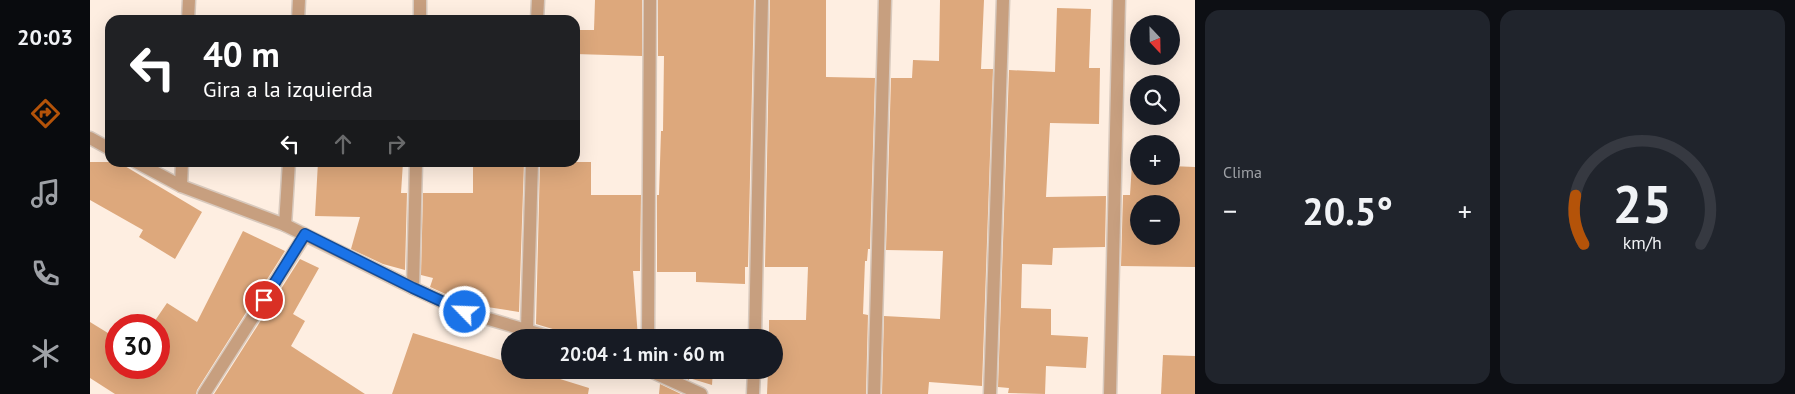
<!DOCTYPE html>
<html lang="es">
<meta charset="utf-8">
<style>
:root{--surface:#171b24;--page:#20242c;--text:#f1f3f6;--muted:#9ea1a6;--line:#363941;--accent:#b45309}
body{margin:0;font-family:"PT Sans",sans-serif;background:var(--page);color:var(--text);height:100vh;display:flex;flex-direction:column;font-size:19px;white-space:nowrap}
*{box-sizing:border-box;margin:0}
p{font-size:16px;color:var(--muted)}
.icon{flex:none;width:28px;height:28px;fill:none;stroke:currentColor;stroke-width:2;stroke-linecap:round;stroke-linejoin:round}
.map{position:relative;flex:1;overflow:hidden}
.sheet{display:flex;flex-direction:column;gap:10px;padding:10px;background:#0d0f14;width:600px}
.sheet>*{flex:none}
.banner{position:absolute;left:15px;top:15px;width:475px;height:152px;border-radius:15px;box-shadow:0 5px 20px #0002;background:#202124;color:#fff;overflow:hidden}
.needle{width:32px;rotate:158deg}
.fabs{position:absolute;left:1040px;top:15px;display:grid;gap:10px}
.fabs a{display:grid;place-items:center;width:50px;height:50px;border-radius:50%;background:var(--surface);box-shadow:0 5px 20px #0002;font-size:25px}
.speed{position:absolute;left:15px;top:314px;display:flex;gap:10px;font-size:25px;font-weight:700;text-align:center}
.speed>*{display:grid;place-content:center;width:65px;height:65px;border-radius:50%;background:var(--surface);box-shadow:0 5px 20px #0002;line-height:1}
.speed .limit{border:8px solid #d22;background:#fff;color:#111}
.pin{position:absolute;display:grid;place-items:center;width:42px;height:42px;color:#fff;margin:-21px;border:2px solid #fff;border-radius:50%;box-shadow:0 1px 5px #0007}
.me{position:absolute;width:55px;margin:-28px;rotate:294deg;stroke-linejoin:round;filter:drop-shadow(0 0 4px #0008)}
.turn{display:flex;align-items:center;gap:18px;height:105px;padding:0 15px;font-size:22px}
.turn .icon{width:65px;height:65px;stroke-width:2.5}
.turn b{display:block;font-size:35px;line-height:42px}
.lanes{display:flex;align-items:center;height:48px;padding:0 15px;background:#0003;justify-content:center;gap:25px;direction:ltr}
.lanes .off{opacity:.35}
.big{font-size:38px;font-weight:600;line-height:1.1}
.sheet .card{flex:1;display:flex;flex-direction:column;justify-content:center;gap:8px;min-width:0;padding:0 18px;border-radius:15px;background:var(--page)}
.sheet .dial{align-items:center;gap:0}
.dial svg{height:130px;overflow:visible;fill:none;stroke:var(--line);stroke-width:7;stroke-linecap:round;text-anchor:middle}
.dial text{fill:var(--text);stroke:none}
.heat{display:flex;justify-content:space-between;align-items:center;font-size:28px;direction:ltr}
.sheet .tiles{flex:1;display:grid;gap:10px;grid-template-columns:repeat(2,1fr)}
.trip{position:absolute;left:411px;top:329px;width:282px;height:50px;border-radius:25px;background:var(--surface);box-shadow:0 5px 20px #0002;font-weight:600;line-height:50px;text-align:center}
main{display:flex;flex:1;min-height:0}
.menu{display:flex;flex-direction:column;width:90px;justify-content:space-around;align-items:center;background:#090b0e;color:var(--muted)}
.menu .icon{width:35px;height:35px}
.menu .active{color:var(--accent)}
.menu b{font-size:22px;color:var(--text)}
.map>svg:first-child{display:block}
</style>
<main>
<nav class="menu">
<b>20:03</b>
<svg class="icon active" aria-label="directions" viewBox="0 0 24 24"><path d="M12 3l9 9-9 9-9-9zM9 14v-3h6M13 9l2 2-2 2"/></svg>
<svg class="icon" aria-label="music" viewBox="0 0 24 24"><path d="M9 18V5l10-2v13"/><circle cx="6" cy="18" r="3"/><circle cx="16" cy="16" r="3"/></svg>
<svg class="icon" aria-label="phone" viewBox="0 0 24 24"><path d="M5 4h4l2 5-3 2q2 4 5 5l2-3 5 2v4C11 20 4 13 5 4z"/></svg>
<svg class="icon" aria-label="climate" viewBox="0 0 24 24"><path d="M12 3v18M4 7l16 10M4 17L20 7"/></svg>
</nav>
<div class="map">
<svg width="1105" height="394" viewBox="0 0 1105 394">
<rect width="100%" height="100%" fill="#feeee1"/>
<g fill="#dda87c" fill-rule="evenodd">
<path d="M505 0H552V56L485 54 486 30H504Z"/>
<path d="M568 0H664L658 267H655V284L606 282V272H567V195H569L571 131H573L574 56H568Z"/>
<path d="M680 0H736V77L785 78 780 249H778L777 261H775L773 314 778 315 776 394H677L678 370H685V338H679V320H716L718 267H675Z"/>
<path d="M850 0H894L891 69H903L892 386 839 382 838 394H792L794 316 850 319 853 251 796 250 801 78H822L823 60 849 61Z"/>
<path d="M967 8 1001 9 999 68H1010L1009 124 960 123 956 197 1016 196 1015 247 963 248 962 265 932 264 931 308 961 309V335L998 337 996 368 956 366 955 394 918 393 919 388 908 387 919 70 965 72Z"/>
<path d="M0 162H28L112 212 85 259 49 237 53 230 0 200Z"/>
<path d="M228 162H313L311 193H317L315 270 293 264 261 249 270 217 225 216Z"/>
<path d="M383 162H434L429 312 378 304 340 287 343 278 331 275 333 193H383Z"/>
<path d="M450 162H501V195H551L550 271H543L548 338H471L469 333 466 330 446 324Z"/>
<path d="M1042 164H1049V176H1081V166L1105 167V267L1031 266 1033 195H1040ZM1049 204H1081V236H1049Z"/>
<path d="M153 231 195 251 107 390 106 394H25L0 378V322L26 338V368H69V325H62L77 303 107 322Z"/>
<path d="M210 259 229 268 203 314 215 321 201 346 275 394H124Z"/>
<path d="M323 333 420 363V370H441L499 388 498 394H302Z"/>
<path d="M573 334 622 338H573Z"/>
<path d="M1073 355 1105 356V394H1071Z"/>
<path d="M578 370H623L622 385 599 378V380Z"/>
<path d="M570 384 591 394H569Z"/>
</g>
<g fill="none" stroke-linecap="round" stroke-linejoin="round">
<defs>
<g id="minor">
<path d="M98 20 99 0"/>
<path d="M208 20 209 0"/>
<path d="M330 20V0"/>
<path d="M447 20 448 0"/>
<path d="M0 138 20 149"/>
<path d="M46 162 91 186 195 225 323 288 375 312 463 338"/>
<path d="M91 186 92 162"/>
<path d="M195 225 199 162"/>
<path d="M323 288 326 162"/>
<path d="M437 329 442 162"/>
<path d="M558 338 560 0"/>
<path d="M665 338 672 0"/>
<path d="M558 370 611 394"/>
<path d="M114 394 215 235"/>
<path d="M663 394 664 370"/>
<path d="M784 394 795 0"/>
<path d="M900 394 913 0"/>
<path d="M1020 394 1029 0"/>
</g>
</defs>
<use href="#minor" stroke="#d8c9bd" stroke-width="15"/>
<use href="#minor" stroke="#c79f7f" stroke-width="12"/>
</g>
<g fill="none" stroke-linecap="round" stroke-linejoin="round">
<defs>
<path id="route" d="M174 300 215 234 323 288 375 312"/>
</defs>
<use href="#route" stroke="#114b97" stroke-width="12"/>
<use href="#route" stroke="#1a73e8" stroke-width="9"/>
</g>
</svg>
<div class="fabs">
<a><svg class="needle" viewBox="-14 -14 28 28"><path d="M0-13l5 13h-10z" fill="#e53935"/><path d="M0 13l5-13h-10z" fill="#9ea1a6"/></svg></a>
<a><svg class="icon" aria-label="search" viewBox="0 0 24 24"><circle cx="10" cy="10" r="6"/><path d="M15 15l6 6"/></svg></a>
<a>+</a>
<a>−</a>
</div>
<div class="speed"><div class="limit">30</div></div>
<div class="pin" style="left:174px;top:300px;background:#d93025"><svg class="icon" aria-label="arrive" viewBox="0 0 24 24"><path d="M6 21V4h12l-3 4 3 4H6"/></svg></div>
<svg class="me" style="left:375px;top:312px" viewBox="-20 -20 40 40"><circle r="17" fill="#1a73e8" stroke="#fff" stroke-width="3"/><path d="M0-11L8 9 0 5-8 9z" fill="#fff"/></svg>
<div class="trip">20:04 · 1 min · 60 m</div>
<div class="banner">
<div class="turn"><svg class="icon" aria-label="left" viewBox="0 0 24 24"><path d="M17 20v-9H6M10 6l-5 5 5 5"/></svg><div><b>40 m</b>Gira a la izquierda</div></div>
<div class="lanes"><svg class="icon" aria-label="left" viewBox="0 0 24 24"><path d="M17 20v-9H6M10 6l-5 5 5 5"/></svg><svg class="icon off" aria-label="ahead" viewBox="0 0 24 24"><path d="M12 20V5M6 11l6-6 6 6"/></svg><svg class="icon off" aria-label="right" viewBox="0 0 24 24"><path d="M7 20v-9h11M14 6l5 5-5 5"/></svg></div>
</div>
</div>
<section class="sheet">
<div class="tiles">
<div class="card"><p>Clima</p>
<div class="heat"><a>−</a><b class="big">20.5°</b><a>+</a></div>
</div>
<div class="card dial"><svg viewBox="0 0 100 80">
<path d="M14 69A42 42 0 1 1 86 69"/>
<path d="M14 69A42 42 0 0 1 9 39" stroke="#b45309"/>
<text x="50" y="56" font-size="32" font-weight="700">25</text>
<text x="50" y="72" font-size="11">km/h</text>
</svg></div>
</div>
</section>
</main>
